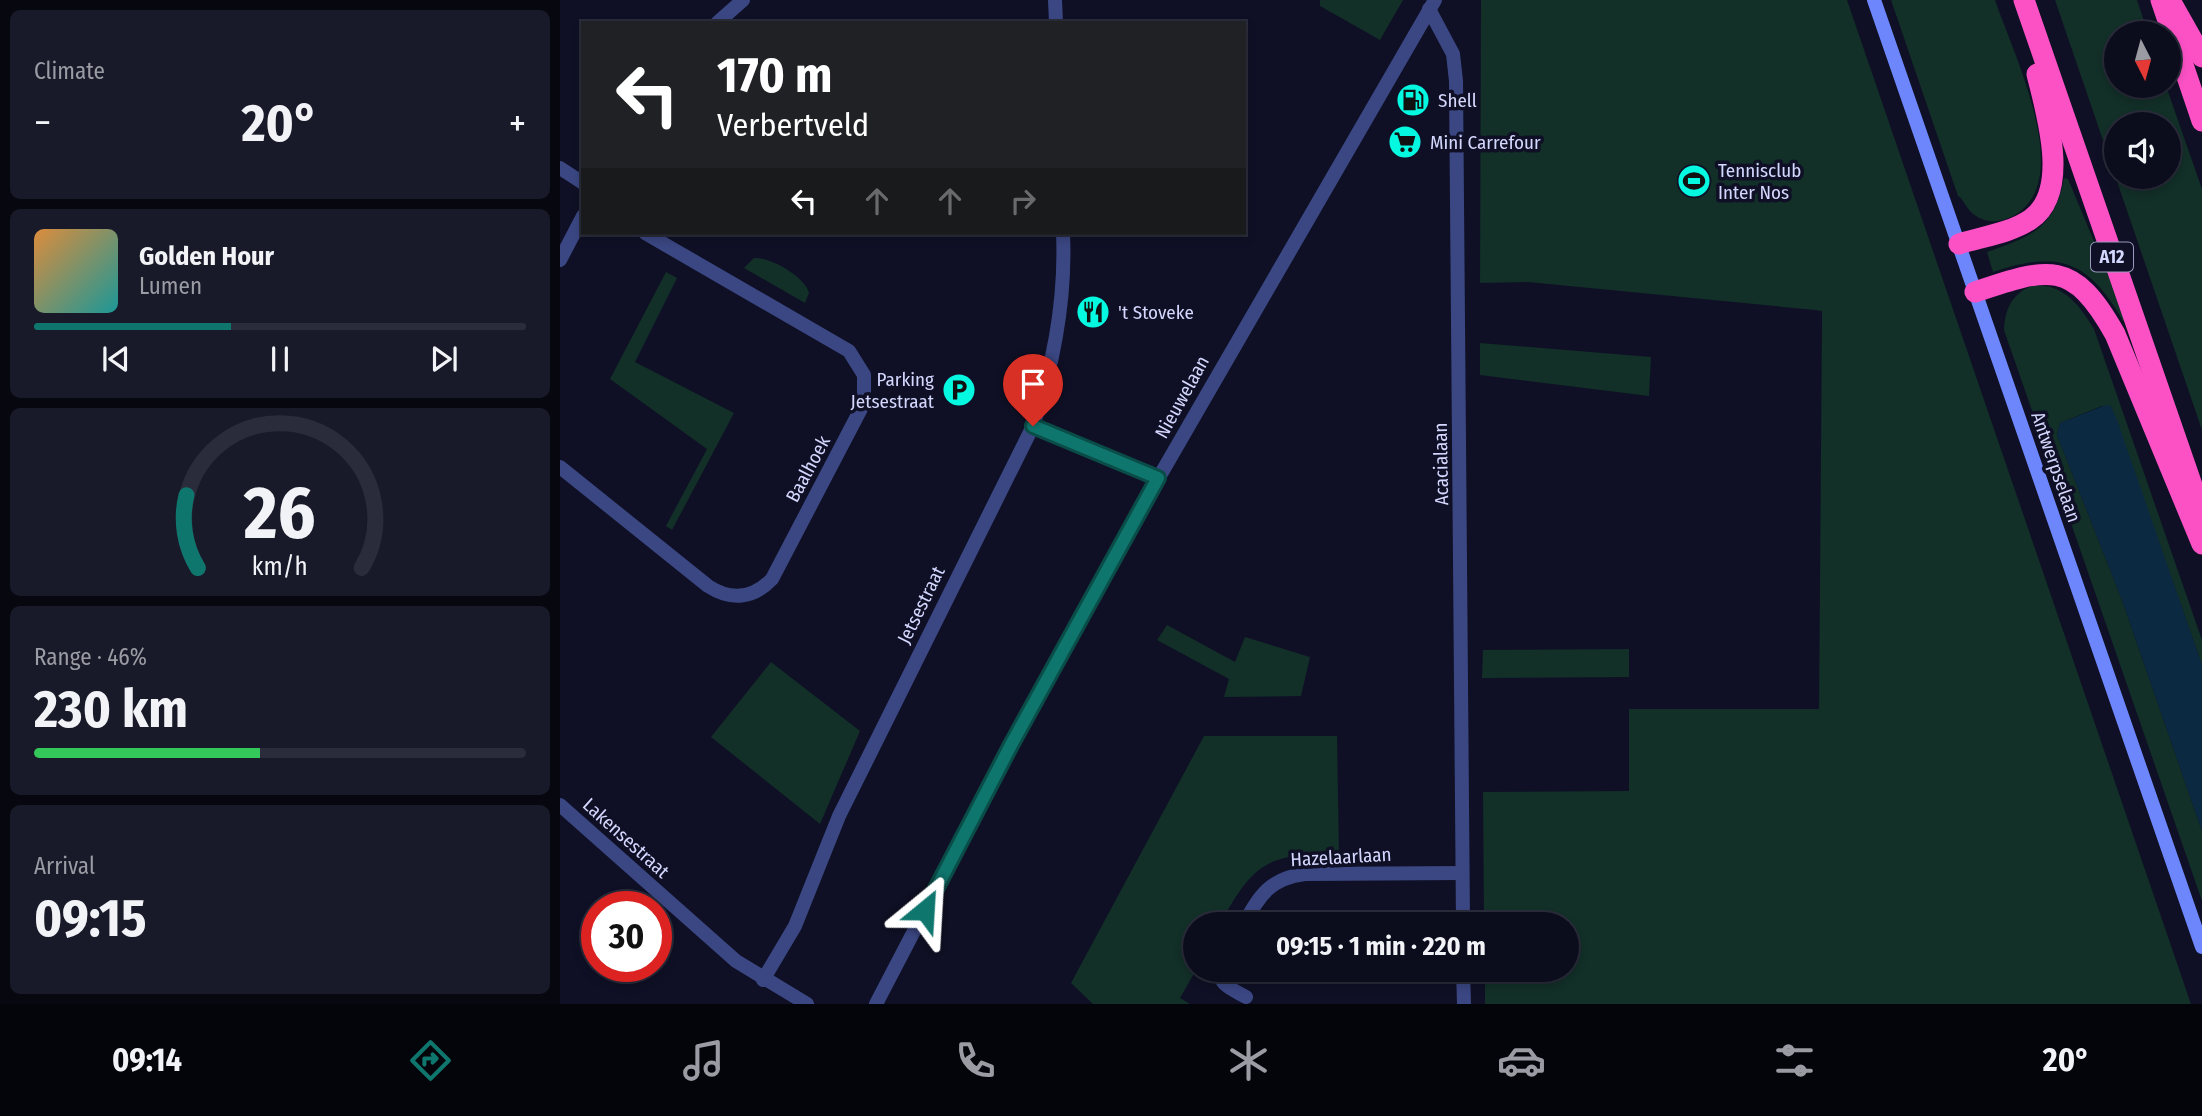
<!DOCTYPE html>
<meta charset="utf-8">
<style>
:root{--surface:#0b0c1c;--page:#191a29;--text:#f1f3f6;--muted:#9a9ba3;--line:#2b2c3b;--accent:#0f766e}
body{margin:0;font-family:"Fira Sans Condensed",sans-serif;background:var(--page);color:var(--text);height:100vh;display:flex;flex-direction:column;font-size:26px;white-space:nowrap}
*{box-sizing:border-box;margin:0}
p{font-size:23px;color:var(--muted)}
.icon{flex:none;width:38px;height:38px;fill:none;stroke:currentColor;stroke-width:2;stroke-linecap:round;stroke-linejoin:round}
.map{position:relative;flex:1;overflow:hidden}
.side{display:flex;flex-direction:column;gap:10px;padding:10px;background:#06070f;width:560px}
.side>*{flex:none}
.guide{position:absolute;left:21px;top:21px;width:665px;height:214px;border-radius:0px;box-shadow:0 4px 10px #0003,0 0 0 2px var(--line);background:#202124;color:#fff;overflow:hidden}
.needle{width:46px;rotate:174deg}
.fabs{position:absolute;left:1544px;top:21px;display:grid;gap:14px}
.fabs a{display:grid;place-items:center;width:77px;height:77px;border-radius:50%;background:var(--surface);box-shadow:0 4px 10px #0003,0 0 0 2px var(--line);font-size:35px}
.speed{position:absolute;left:21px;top:891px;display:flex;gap:14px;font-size:35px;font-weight:700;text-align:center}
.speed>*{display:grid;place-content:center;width:91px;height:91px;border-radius:50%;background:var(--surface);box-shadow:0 4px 10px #0003,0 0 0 2px var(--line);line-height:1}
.speed .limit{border:10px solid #d22;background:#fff;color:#111}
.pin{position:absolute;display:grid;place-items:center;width:60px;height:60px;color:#fff;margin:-72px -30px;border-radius:50% 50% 50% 0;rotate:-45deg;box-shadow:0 0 7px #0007}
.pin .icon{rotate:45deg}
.me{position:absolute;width:77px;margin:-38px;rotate:27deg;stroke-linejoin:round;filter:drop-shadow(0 0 5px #0008)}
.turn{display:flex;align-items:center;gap:24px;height:147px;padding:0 21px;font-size:32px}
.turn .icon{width:91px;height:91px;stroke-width:2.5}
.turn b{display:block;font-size:49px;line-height:60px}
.lanes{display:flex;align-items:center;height:66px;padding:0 21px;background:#0003;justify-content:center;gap:35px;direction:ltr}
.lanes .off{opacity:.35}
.big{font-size:52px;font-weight:700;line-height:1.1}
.side .tile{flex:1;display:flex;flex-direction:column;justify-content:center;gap:10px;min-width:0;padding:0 24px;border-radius:10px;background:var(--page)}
.side .dial{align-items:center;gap:0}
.dial svg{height:182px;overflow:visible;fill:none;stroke:var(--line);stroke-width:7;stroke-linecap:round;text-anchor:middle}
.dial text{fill:var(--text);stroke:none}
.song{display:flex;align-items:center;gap:21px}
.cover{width:84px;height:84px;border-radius:10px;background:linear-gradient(135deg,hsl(30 70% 55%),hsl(180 70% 35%))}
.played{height:7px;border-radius:4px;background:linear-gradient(90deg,var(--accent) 40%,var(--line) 40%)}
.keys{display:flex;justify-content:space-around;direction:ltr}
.heat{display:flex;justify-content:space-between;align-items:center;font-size:38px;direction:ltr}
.charge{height:10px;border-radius:5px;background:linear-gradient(90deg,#34c759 46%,var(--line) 0)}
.trip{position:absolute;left:623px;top:912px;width:396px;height:70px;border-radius:35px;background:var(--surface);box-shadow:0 4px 10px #0003,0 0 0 2px var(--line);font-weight:700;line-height:70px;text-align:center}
.dock{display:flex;height:112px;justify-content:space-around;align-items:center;background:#04050b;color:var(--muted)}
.dock .icon{width:49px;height:49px}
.dock .active{color:var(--accent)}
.dock b{font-size:32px;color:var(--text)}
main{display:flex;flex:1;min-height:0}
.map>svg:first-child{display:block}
</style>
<main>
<section class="side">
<div class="tile"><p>Climate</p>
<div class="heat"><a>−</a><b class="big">20°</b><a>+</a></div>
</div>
<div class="tile">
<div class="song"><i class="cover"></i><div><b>Golden Hour</b><p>Lumen</p></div></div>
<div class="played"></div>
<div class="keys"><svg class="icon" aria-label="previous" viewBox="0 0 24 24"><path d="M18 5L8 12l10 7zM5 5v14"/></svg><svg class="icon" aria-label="pause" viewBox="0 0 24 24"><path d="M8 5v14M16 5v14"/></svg><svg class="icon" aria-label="next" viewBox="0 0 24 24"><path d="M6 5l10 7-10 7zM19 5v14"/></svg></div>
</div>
<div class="tile dial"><svg viewBox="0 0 100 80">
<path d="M14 69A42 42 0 1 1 86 69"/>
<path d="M14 69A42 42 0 0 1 9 37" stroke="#0f766e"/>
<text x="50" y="56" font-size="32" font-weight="700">26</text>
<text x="50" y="72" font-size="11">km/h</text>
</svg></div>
<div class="tile"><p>Range · 46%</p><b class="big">230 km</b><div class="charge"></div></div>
<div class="tile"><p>Arrival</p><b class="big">09:15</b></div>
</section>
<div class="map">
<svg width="1642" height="1004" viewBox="0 0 1642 1004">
<rect width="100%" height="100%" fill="#0f1025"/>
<g fill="#122f28" fill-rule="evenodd">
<path d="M760 0H843L820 40 760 6Z"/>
<path d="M921 0H1287L1631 1004H925V970H1006V924H924L923 792 1069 791V709H1259L1262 320V311L1255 310 968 282 920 283Z"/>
<path d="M1331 0H1435C1452 50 1509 166 1464 208 1450 222 1426 227 1411 212 1406 207 1403 199 1398 196Z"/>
<path d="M1495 0H1577L1588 33H1556V86H1606L1642 189V430ZM1556 124H1608V177H1556Z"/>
<path d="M1504 178 1508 179 1567 320 1563 321C1528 260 1498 250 1433 272L1427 252C1471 237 1495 228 1504 178Z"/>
<path d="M194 258C211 257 245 277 249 293L245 303 184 268Z"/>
<path d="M106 272 117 278 75 362 174 413 112 530 106 526 147 449 50 379Z"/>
<path d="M1472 286C1503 282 1520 306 1534 329L1642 640V665L1551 406H1542L1500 423 1497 435 1562 600 1642 831V901L1444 330C1445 310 1451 294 1472 286Z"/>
<path d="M920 343 1091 357 1089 396 920 375Z"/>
<path d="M607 625 675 662 685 637 750 657 741 696 664 697 669 679 597 640Z"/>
<path d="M1069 649V677L922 678 923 650Z"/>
<path d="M211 662 300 731 260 824 151 737Z"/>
<path d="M644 736H777L779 853C708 855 695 860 660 924H635L636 970 620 998 630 1004H533L511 983Z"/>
</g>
<path fill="#0b2a42" d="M1546 405 1551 406 1557 420 1642 665V831L1562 600 1497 435 1500 423Z"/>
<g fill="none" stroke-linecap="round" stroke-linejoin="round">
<g stroke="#3b4783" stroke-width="14">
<path d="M495 0 496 23"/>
<path d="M869 9 893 54 896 81 903 924"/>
<path d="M157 23 183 0"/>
<path d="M0 168 23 183"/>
<path d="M0 260 23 216"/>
<path d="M473 426 598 479"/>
<path d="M0 467 148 586C171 601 193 599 212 579L304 403V375L289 351 85 233"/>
<path d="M0 805 176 961 247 1004"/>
<path d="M684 924C699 895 711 878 745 874L902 873"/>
<path d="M660 970C658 985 674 990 686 997"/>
<path d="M903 970 904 1004"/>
<path d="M203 980 235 926 279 816 473 426C494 363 506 299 503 233"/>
<path d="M316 1004 451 745 598 479 875 0"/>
</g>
<path stroke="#6d86fc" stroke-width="14" d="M1314 0 1642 947"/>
<g stroke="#fc51c5" stroke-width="21">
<path d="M1464 0 1642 514"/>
<path d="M1601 0 1642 121"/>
<path d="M1612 4 1642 57"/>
<path d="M1399 244C1421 237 1451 233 1471 219 1511 191 1486 112 1477 74"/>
<path d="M1415 292C1489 267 1513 259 1555 334L1642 544"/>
</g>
</g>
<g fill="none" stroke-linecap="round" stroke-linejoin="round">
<defs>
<path id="route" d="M365 910 451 745 598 478 473 426"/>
</defs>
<use href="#route" stroke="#0a4d48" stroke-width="18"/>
<use href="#route" stroke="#0f766e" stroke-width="12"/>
</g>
<defs>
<symbol id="fuel-disc" viewBox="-11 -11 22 22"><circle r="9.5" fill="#05f9e1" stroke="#0f1025"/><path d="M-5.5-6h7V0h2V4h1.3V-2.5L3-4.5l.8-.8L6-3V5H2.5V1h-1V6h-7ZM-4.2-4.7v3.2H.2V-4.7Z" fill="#111"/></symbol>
<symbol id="supermarket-disc" viewBox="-11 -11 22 22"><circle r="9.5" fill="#05f9e1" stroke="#0f1025"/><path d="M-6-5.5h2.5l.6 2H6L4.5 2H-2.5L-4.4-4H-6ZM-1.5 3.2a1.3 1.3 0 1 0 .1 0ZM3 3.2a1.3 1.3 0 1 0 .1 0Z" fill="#111"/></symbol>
<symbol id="stadium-disc" viewBox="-11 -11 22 22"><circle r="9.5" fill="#05f9e1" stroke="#0f1025"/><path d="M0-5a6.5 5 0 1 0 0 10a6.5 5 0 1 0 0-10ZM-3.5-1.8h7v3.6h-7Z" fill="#111"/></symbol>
<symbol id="restaurant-disc" viewBox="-11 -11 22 22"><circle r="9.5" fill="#05f9e1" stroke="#0f1025"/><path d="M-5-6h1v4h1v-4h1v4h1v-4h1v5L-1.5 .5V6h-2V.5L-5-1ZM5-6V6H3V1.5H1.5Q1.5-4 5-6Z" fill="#111"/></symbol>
<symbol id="parking-disc" viewBox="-11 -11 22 22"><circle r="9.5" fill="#05f9e1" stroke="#0f1025"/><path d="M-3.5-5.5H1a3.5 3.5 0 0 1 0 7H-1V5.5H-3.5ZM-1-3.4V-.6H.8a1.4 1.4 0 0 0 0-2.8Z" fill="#111"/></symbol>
</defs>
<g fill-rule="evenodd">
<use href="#fuel-disc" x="834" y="81" width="38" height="38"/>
<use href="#supermarket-disc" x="826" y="123" width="38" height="38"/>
<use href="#stadium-disc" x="1115" y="162" width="38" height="38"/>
<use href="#restaurant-disc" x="514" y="293" width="38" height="38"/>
<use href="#parking-disc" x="380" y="371" width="38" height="38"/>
</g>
<g text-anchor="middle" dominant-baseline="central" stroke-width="7" stroke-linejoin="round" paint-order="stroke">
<rect fill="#0f1025" stroke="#999bbd" stroke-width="2" x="1531" y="242.5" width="42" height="29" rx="5"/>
<g font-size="18" font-weight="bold" fill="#d4d7fe">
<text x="1552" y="257">A12</text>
</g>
<g font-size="19" fill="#d4d7fe" stroke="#0f1025" text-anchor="start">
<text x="878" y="100">Shell</text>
<text x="870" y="142">Mini Carrefour</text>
<text x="1158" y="170">Tennisclub<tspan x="1158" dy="22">Inter Nos</tspan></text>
<text x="558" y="312">'t Stoveke</text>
<text x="374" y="379" text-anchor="end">Parking<tspan x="374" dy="22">Jetsestraat</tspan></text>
</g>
<g font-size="19" fill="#d4d7fe" stroke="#0f1025">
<text transform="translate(622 397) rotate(-61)">Nieuwelaan</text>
<text transform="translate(881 464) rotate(-91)">Acacialaan</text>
<text transform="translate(1496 467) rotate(71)">Antwerpselaan</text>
<text transform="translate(248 469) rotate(-62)">Baalhoek</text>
<text transform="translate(361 605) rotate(-64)">Jetsestraat</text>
<text transform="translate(66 838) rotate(42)">Lakensestraat</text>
<text transform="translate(781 857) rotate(-3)">Hazelaarlaan</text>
</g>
</g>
</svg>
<div class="fabs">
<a><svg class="needle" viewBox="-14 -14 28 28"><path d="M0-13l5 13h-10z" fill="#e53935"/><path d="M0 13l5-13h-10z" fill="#9a9ba3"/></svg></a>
<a><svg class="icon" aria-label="sound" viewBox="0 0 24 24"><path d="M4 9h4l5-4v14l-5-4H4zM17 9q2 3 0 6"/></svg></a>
</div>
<div class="speed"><div class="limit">30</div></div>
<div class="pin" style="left:473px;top:426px;background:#d93025"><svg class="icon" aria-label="arrive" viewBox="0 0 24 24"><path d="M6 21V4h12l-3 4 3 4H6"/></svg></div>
<svg class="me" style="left:365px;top:910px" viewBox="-20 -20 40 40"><path d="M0-17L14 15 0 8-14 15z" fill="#0f766e" stroke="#fff" stroke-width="4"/></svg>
<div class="trip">09:15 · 1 min · 220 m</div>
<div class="guide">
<div class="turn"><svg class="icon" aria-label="left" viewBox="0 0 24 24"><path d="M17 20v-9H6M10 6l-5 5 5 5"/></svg><div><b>170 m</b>Verbertveld</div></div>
<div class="lanes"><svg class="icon" aria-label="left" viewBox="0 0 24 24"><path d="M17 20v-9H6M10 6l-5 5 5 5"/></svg><svg class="icon off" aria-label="ahead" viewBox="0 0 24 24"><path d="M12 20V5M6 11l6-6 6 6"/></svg><svg class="icon off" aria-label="ahead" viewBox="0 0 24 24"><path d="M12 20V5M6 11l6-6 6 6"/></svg><svg class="icon off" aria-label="right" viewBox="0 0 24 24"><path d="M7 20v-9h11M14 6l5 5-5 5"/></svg></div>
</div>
</div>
</main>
<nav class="dock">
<b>09:14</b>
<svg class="icon active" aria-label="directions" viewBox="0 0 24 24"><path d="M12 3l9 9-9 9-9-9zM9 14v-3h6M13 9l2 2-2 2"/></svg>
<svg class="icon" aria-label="music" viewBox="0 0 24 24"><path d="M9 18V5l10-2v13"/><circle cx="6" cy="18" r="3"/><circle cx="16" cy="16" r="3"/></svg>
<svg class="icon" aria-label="phone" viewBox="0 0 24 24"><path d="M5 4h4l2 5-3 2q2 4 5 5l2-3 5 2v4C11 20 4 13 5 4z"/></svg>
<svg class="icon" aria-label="climate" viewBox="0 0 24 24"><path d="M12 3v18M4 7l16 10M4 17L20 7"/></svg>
<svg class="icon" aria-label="car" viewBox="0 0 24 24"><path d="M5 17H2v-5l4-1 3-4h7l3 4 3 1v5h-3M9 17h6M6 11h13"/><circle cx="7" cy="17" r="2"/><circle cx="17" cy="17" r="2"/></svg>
<svg class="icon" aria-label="filters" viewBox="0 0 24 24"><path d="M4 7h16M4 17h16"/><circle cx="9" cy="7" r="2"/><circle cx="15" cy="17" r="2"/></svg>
<b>20°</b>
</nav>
